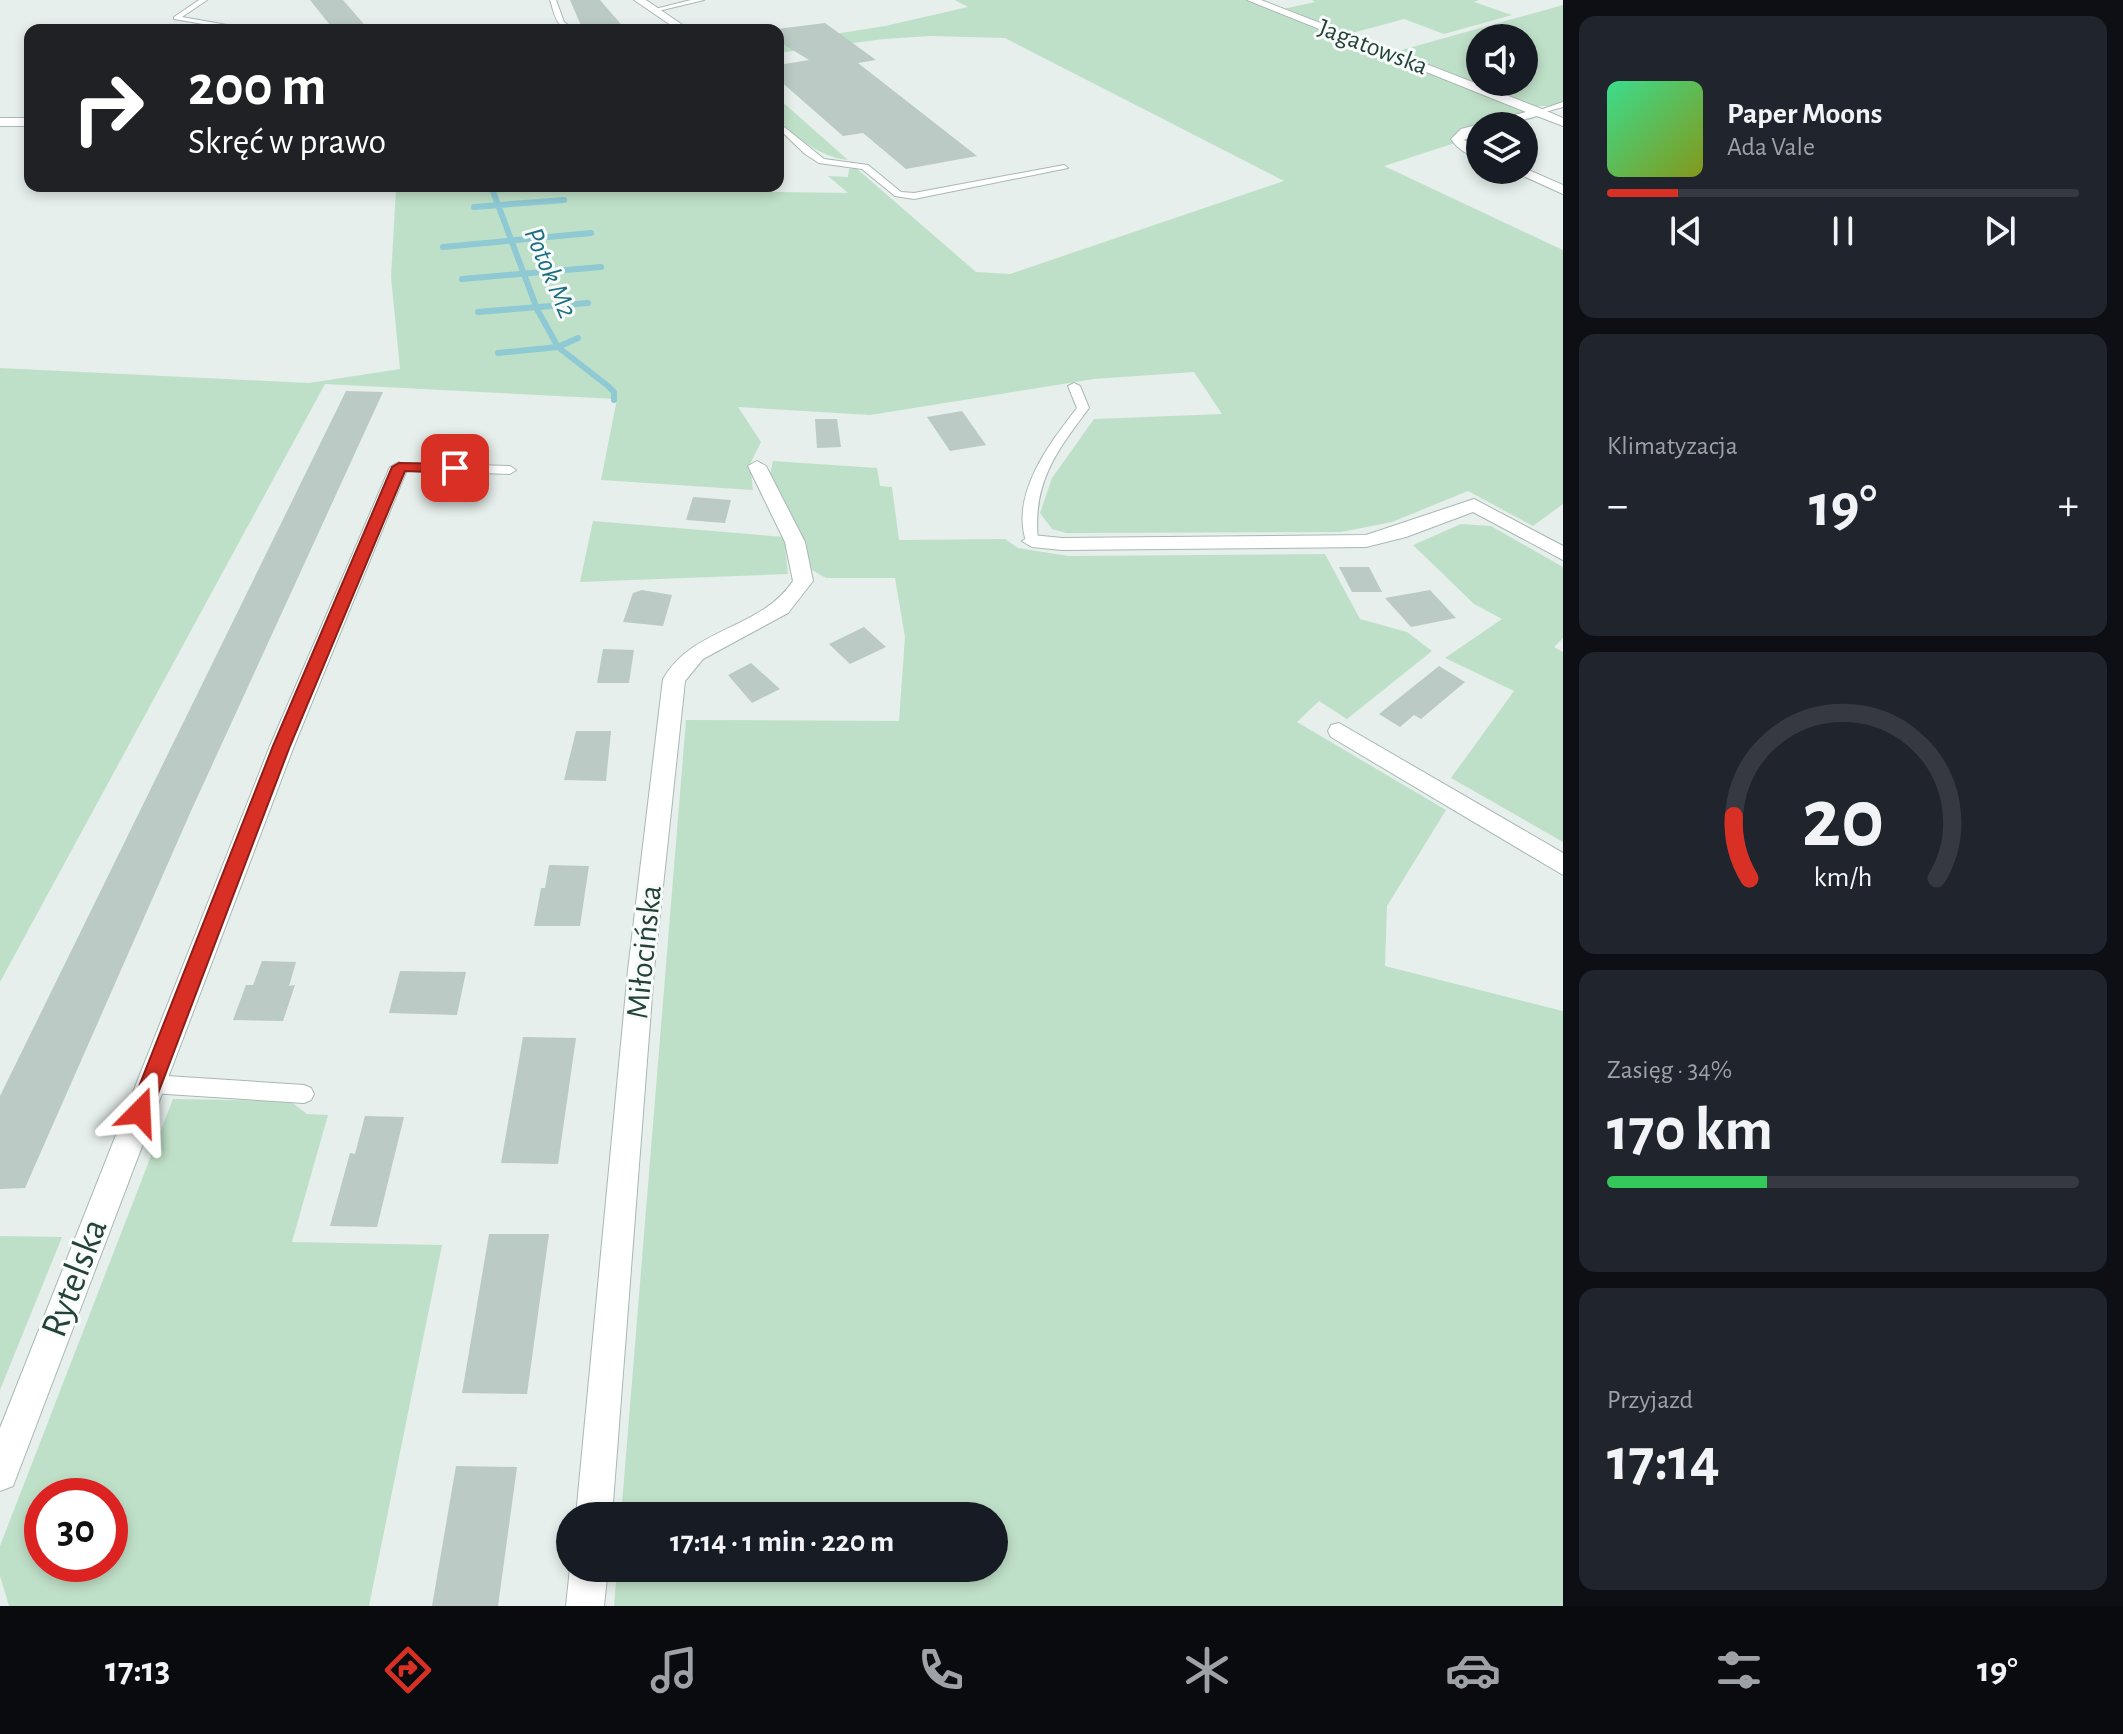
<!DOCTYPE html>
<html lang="pl">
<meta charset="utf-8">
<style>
:root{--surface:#171b24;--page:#20242c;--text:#f1f3f6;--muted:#9ea1a6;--line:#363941;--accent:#d93025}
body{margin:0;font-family:"Alegreya Sans",sans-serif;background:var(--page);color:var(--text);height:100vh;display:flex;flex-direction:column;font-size:30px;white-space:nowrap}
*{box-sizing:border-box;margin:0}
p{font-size:26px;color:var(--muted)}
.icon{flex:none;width:44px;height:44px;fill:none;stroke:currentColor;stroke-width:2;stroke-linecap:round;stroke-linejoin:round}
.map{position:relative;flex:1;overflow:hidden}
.side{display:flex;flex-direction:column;gap:16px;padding:16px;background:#0d0f14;width:560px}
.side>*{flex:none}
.top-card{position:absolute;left:24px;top:24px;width:760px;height:168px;border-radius:16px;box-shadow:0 4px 12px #0003;background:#202124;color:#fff;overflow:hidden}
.fabs{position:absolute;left:1466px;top:24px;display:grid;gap:16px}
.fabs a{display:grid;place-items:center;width:72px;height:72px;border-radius:50%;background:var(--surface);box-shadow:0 4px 12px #0003;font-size:40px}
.speed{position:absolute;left:24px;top:1478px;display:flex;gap:16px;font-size:40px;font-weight:700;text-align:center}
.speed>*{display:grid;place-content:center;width:104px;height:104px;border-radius:50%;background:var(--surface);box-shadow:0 4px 12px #0003;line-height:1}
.speed .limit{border:12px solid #d22;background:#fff;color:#111}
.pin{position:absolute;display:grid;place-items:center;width:68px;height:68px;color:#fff;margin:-34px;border-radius:16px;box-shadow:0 4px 12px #0006}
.me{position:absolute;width:88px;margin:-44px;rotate:21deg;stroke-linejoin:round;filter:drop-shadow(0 0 6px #0008)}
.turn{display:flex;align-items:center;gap:28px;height:168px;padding:0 32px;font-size:36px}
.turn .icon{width:104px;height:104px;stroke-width:2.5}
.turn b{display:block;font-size:56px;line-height:68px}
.big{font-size:60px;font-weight:700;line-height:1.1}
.side .card{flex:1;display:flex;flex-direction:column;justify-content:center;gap:12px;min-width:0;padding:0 28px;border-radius:16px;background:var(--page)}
.side .dial{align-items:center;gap:0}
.dial svg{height:208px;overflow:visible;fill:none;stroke:var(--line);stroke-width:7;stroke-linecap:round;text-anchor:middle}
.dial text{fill:var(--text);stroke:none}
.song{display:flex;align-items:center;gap:24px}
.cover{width:96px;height:96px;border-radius:12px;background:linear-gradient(135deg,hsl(150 70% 55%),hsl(70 70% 35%))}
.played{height:8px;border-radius:4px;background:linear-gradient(90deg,var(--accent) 15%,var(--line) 15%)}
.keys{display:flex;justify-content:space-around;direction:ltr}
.heat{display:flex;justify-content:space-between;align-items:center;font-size:44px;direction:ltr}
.charge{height:12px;border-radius:6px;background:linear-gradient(90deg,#34c759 34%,var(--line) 0)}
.trip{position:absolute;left:556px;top:1502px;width:452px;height:80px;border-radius:40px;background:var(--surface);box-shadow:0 4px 12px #0003;font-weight:700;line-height:80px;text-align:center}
.tabs{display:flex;height:128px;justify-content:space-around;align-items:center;background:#090b0e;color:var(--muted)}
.tabs .icon{width:56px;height:56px}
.tabs .current{color:var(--accent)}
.tabs b{font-size:36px;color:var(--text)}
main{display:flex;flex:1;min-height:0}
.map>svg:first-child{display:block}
</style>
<main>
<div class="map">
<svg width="1563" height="1606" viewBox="0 0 1563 1606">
<rect width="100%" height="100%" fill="#e6efeb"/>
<g fill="#bfe0c8" fill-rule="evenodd">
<path d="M955 0H1249L1524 108 1538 117 1510 126H1480V135L1384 166 1563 250V504L1533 526 1468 491 1392 522 1341 532 1066 533 1052 529 1040 513 1052 478 1094 419 1222 414 1194 372 1094 379 870 415 738 407 761 442 750 464 753 490 601 480 617 399 325 384 0 982V368L309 383 400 369 391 277 396 189 371 186H617L619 190 848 193 828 176 848 177 849 169 856 168 976 272 1010 274 1284 181 1005 38 930 36 884 39 778 53V43L885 26 968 7Z"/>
<path d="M1312 0H1479L1474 2 1512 15 1444 34 1404 19 1345 35 1283 9 1315 2Z"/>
<path d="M1563 5V102L1548 106H1531L1391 53ZM1480 38H1524V82H1480Z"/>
<path d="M778 98 848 160C820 157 797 138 778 119Z"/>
<path d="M773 461 877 468 880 486 892 487 899 540 1005 539 1018 548 1068 556 1325 554 1360 619 1407 632 1432 651 1347 719 1319 701 1297 722 1446 810 1387 906 1385 966 1563 1011V1606H614L617 1568H994V1516H621L686 720 899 721 905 637 895 578H826L812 570 803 537 770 474Z"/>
<path d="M593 521 784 537 788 574 580 582Z"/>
<path d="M1461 524 1491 526 1563 567V638L1554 647 1563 652V842L1451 778 1514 691 1445 658 1502 619 1474 604 1413 545Z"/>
<path d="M173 1099 290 1101 307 1114 328 1115 292 1242 442 1245 369 1606H9L0 1576V1546ZM42 1496H110V1564H42Z"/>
<path d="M0 1236 62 1237 0 1390Z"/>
</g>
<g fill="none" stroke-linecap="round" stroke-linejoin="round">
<g stroke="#8ec9d4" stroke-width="6">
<path d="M491 186 537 309 558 347 608 386 614 392V400"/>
<path d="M474 207 564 200"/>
<path d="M443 247 591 233"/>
<path d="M462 279 601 267"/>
<path d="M478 312 588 303"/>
<path d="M498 353 558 347 578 338"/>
</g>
</g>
<g fill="#bbcac4">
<path d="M310 0H343L369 30H334Z"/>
<path d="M570 0H600L626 30H583Z"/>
<path d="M825 23 876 60 858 63 977 156 906 169 863 133 843 136 778 79V65L809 60 778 41V30H769Z"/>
<path d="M346 391 383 392 191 811 25 1188 0 1189V1096Z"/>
<path d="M962 411 986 445 950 451 927 417Z"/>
<path d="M815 419H837L841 447 817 448Z"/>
<path d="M693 497 731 500 725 523 686 520Z"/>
<path d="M1339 567H1369L1382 592H1352Z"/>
<path d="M642 590 672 595 663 626 623 622 633 593Z"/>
<path d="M1430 590 1456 618 1411 627 1385 598Z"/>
<path d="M864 627 886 647 850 664 829 644Z"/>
<path d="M603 649 634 650 629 683H597Z"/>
<path d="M751 663 780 689 752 703 728 675Z"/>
<path d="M1439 666 1465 682 1421 719 1414 715 1400 727 1379 714Z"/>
<path d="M576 731H611L606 781 564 780Z"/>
<path d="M549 865 589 866 580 926H534L541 888H545Z"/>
<path d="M262 961 296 962 289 986 295 985 283 1021 233 1020 246 985H253Z"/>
<path d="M400 971 466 972 457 1015 389 1013Z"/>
<path d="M523 1037 576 1038 558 1164 501 1163Z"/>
<path d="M365 1116 404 1117 377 1227 330 1226 350 1153 355 1154Z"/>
<path d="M489 1234H549L527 1394 462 1393Z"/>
<path d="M456 1466 517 1467 498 1606H432Z"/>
</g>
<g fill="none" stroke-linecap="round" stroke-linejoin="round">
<defs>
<g id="service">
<path d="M199 0H207L182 17 255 30H238L174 19V17Z"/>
<path d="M550 0H556L564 22 575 30C556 30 555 15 550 0Z"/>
<path d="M691 0H704L654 12 651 10Z"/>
<path d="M301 28H307L308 30H297Z"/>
<path d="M1563 102V107L1538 114 1534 112Z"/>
<path d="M778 122 824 159 868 165 901 192 914 193 1064 165 1068 168 914 199 895 196 862 169 819 163 805 154 778 128Z"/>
<path d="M1074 383 1080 386 1089 408C1056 452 1032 483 1038 541L1032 545 1027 544C1009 496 1049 444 1077 408L1068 386Z"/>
<path d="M399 463 510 466 516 470 510 474 395 470V464Z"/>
<path d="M151 1075 304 1085 311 1088 314 1094 311 1100 304 1103 151 1093 144 1090 141 1084 144 1078Z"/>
</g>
<g id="minor">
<path d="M634 0H646L690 30H678Z"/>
<path d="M1247 0H1261L1542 109 1563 118V126L1537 116 1499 126H1480V132L1464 140 1480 149V158C1467 154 1458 150 1451 139L1461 129 1526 112Z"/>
<rect x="0" y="118" width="30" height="8"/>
<path d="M1524 168 1563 185V194L1510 170Z"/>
<path d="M757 461 766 466 805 542 813 581 788 613 703 659 685 681 654 970 612 1516H576L628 970 663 679C694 626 759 631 793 581L785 542 748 466Z"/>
<path d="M399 462 408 467 294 746 18 1473 13 1486 0 1491V1428L270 746 390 467Z"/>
<path d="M1474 499 1563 546V560L1473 512 1406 537 1366 547 1062 550 1032 547 1022 541 1032 535 1062 538 1366 535Z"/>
<path d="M1339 723 1563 853V875L1331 737 1328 731 1331 725Z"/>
<path d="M570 1568H608L604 1606H566Z"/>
</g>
</defs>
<use href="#service" stroke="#a8b8b2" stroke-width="2"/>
<use href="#minor" stroke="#a8b8b2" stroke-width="2"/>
<use href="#service" fill="#fff" fill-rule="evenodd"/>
<use href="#minor" fill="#fff" fill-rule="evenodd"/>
</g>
<path fill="#d93025" stroke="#8d1f18" stroke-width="2" d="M399 463 455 464 462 468 455 473 405 471 290 746 151 1112 148 1120 140 1123 132 1120 129 1112 273 746 392 467Z"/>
<g text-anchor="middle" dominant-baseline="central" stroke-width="6" stroke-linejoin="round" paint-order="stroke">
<g font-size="26" fill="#24423a" stroke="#f7fbf9">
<text transform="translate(1373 47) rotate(21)">Jagatowska</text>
</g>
<g font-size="28" font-style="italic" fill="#1c6f80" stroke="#f7fbf9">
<text transform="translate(550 273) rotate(67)">Potok M2</text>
</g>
<g font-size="32" fill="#24423a" stroke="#f7fbf9">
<text transform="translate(644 952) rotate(-84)">Miłocińska</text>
</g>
<g font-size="38" fill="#24423a" stroke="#f7fbf9">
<text transform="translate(75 1278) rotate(-69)">Rytelska</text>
</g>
</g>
</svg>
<div class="fabs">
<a><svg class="icon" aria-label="sound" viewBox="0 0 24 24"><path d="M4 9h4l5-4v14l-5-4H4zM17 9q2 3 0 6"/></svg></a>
<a><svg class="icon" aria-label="layers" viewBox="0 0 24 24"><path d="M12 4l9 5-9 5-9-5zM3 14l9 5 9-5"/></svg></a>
</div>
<div class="speed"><div class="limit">30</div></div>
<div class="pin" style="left:455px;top:468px;background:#d93025"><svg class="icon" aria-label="arrive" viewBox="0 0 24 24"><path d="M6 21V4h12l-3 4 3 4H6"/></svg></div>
<svg class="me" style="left:140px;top:1112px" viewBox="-20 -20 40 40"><path d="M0-17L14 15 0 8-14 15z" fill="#d93025" stroke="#fff" stroke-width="4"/></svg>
<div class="trip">17:14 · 1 min · 220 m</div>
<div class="top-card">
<div class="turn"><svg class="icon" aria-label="right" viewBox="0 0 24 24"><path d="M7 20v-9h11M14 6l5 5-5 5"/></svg><div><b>200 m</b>Skręć w prawo</div></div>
</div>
</div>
<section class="side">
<div class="card">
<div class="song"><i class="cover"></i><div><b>Paper Moons</b><p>Ada Vale</p></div></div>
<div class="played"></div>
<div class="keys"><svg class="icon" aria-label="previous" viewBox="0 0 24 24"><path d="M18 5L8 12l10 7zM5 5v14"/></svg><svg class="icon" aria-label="pause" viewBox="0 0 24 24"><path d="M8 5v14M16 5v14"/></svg><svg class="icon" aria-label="next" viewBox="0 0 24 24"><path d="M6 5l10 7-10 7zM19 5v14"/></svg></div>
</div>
<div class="card"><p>Klimatyzacja</p>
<div class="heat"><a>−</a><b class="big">19°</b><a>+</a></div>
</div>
<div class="card dial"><svg viewBox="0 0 100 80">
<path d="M14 69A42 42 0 1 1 86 69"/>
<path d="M14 69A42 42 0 0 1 8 45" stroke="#d93025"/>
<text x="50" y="56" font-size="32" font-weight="700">20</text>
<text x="50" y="72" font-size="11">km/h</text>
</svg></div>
<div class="card"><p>Zasięg · 34%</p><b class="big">170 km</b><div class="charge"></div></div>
<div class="card"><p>Przyjazd</p><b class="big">17:14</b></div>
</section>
</main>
<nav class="tabs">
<b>17:13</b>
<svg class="icon current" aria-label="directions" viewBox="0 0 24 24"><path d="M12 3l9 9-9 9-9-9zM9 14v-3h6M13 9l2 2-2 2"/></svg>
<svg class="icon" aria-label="music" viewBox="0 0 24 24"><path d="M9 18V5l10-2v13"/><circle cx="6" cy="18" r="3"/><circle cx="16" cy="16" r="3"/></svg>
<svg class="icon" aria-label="phone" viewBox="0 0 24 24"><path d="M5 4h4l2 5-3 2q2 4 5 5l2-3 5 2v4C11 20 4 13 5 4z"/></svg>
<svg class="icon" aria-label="climate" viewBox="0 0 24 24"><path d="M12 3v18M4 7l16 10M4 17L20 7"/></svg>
<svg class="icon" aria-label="car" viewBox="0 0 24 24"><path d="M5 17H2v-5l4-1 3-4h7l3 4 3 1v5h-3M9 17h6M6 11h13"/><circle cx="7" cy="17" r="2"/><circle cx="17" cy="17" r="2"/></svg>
<svg class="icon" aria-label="filters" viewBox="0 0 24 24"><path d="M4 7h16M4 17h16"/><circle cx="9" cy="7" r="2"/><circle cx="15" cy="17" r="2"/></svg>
<b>19°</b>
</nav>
